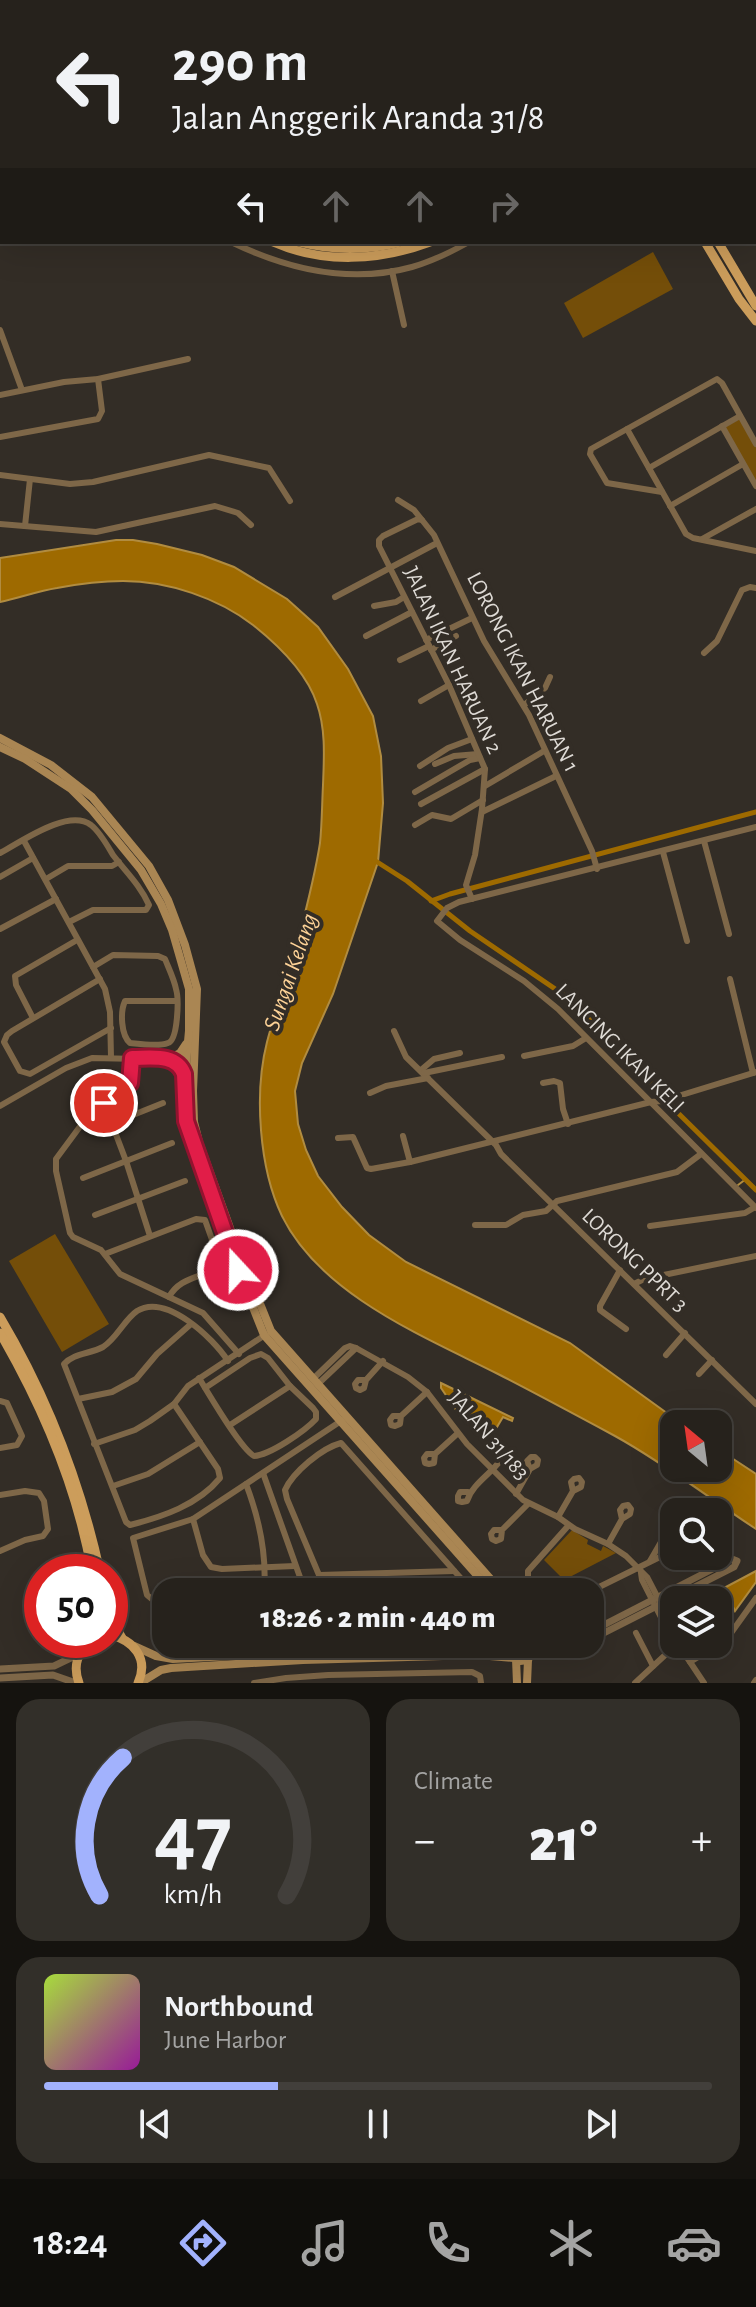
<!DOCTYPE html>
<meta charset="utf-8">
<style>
:root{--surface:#26221c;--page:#322f29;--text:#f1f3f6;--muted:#a4a4a3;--line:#423f3b;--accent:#a2b2fd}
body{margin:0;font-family:"Alegreya Sans",sans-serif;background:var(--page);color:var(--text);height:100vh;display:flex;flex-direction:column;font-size:30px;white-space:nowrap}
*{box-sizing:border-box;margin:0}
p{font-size:26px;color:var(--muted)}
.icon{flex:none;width:44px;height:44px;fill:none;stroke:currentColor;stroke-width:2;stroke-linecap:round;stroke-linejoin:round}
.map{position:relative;height:1683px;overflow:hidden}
.sheet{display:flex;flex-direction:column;gap:16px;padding:16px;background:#15130f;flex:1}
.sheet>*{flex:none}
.guide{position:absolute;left:0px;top:0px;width:756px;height:244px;box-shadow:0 8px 32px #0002,0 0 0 2px var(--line);background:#26221c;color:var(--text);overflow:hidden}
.needle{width:52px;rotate:331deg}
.fabs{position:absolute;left:660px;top:1410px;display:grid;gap:16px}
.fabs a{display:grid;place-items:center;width:72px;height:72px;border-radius:16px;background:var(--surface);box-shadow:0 8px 32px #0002,0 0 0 2px var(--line);font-size:40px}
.speed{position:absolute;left:24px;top:1554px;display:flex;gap:16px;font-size:40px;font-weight:700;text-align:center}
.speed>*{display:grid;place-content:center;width:104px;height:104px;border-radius:50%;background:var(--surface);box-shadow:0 8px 32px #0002,0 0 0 2px var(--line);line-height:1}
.speed .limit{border:12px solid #d22;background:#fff;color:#111}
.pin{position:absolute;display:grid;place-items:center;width:68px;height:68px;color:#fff;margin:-34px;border:4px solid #fff;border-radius:50%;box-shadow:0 2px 8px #0007}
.me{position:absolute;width:88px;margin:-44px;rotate:339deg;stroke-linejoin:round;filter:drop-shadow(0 0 6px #0008)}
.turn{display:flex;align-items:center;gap:28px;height:168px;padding:0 40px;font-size:36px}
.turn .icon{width:104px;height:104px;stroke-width:2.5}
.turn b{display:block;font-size:56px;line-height:68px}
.lanes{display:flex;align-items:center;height:76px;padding:0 40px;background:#0003;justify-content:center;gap:40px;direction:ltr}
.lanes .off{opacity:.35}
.big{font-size:60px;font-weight:800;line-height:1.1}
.sheet .widget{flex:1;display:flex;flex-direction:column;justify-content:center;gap:12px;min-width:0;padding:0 28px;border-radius:24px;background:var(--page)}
.sheet .dial{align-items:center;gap:0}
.dial svg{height:208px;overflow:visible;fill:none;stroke:var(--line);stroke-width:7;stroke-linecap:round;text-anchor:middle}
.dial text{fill:var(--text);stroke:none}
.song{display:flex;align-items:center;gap:24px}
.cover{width:96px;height:96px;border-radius:12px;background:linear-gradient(135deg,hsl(80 70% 55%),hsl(300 70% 35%))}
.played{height:8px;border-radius:4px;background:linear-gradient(90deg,var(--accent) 35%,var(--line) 35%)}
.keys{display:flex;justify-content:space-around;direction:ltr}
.heat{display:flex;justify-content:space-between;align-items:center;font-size:44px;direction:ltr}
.sheet .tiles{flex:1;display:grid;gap:16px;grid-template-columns:1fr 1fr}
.widget:last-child{grid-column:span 2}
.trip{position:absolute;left:152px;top:1578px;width:452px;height:80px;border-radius:24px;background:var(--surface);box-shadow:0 8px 32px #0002,0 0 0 2px var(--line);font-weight:800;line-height:80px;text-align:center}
.menu{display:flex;height:128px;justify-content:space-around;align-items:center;background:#0f0e0b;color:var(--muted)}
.menu .icon{width:56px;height:56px}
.menu .selected{color:var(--accent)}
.menu b{font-size:36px;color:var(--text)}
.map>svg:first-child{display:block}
</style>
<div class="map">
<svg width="756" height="1683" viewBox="0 0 756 1683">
<rect width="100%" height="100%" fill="#332d26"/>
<g fill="#744e09">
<path d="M653 252 673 289 583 338 564 303Z"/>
<path d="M740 419 756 447V483L725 427Z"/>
<path d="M55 1234 109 1324 62 1352 9 1261Z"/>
<path d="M572 1530 588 1540 587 1544 601 1551 603 1546 616 1553 564 1580 544 1560Z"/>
</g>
<g fill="#9e6a00" stroke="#b18c40" stroke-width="2">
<path d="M116 540H133L157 544 202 555 234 567 287 599 318 627 348 669 373 716 381 756 383 803 378 862 333 994 302 1063 295 1091 298 1124 306 1150 318 1176 342 1207 369 1235 406 1262 570 1343 682 1424H674V1468H718V1449L756 1474V1529C709 1498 664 1463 615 1436 576 1415 537 1394 498 1374 423 1336 321 1295 282 1216 259 1168 254 1093 267 1042 276 1007 290 972 299 937 307 906 315 875 320 843 322 824 322 804 323 785 324 758 326 730 317 704 307 673 278 645 253 625 218 598 168 581 123 581 101 581 78 584 57 588 38 591 19 598 0 602V558Z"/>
<path d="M441 1383 513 1418 512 1421 503 1417 494 1432 477 1420 461 1417 441 1388Z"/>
<path d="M756 1571V1582L735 1611 724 1588Z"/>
</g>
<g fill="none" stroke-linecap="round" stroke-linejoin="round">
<path stroke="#b18c40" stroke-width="2" d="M738 1185 746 1179"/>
<g stroke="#9e6a00" stroke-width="5">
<path d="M374 860 407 881 470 931 567 997 652 1084 667 1096 675 1110 756 1190"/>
<path d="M431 901 450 894 756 812"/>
</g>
<g stroke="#7e6748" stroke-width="6">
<path d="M20 0 27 2"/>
<path d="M256 0 257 2"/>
<path d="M555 0 556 2"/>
<path d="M667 0 668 2"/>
<path d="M345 2 349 0"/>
<path d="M754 84 756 82"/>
<path d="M0 193 2 192"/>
<path d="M0 228 2 227"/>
<path d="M231 242C287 269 351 284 412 267 433 261 451 252 469 242"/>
<path d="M392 271 404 325"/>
<path d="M0 330 22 390"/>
<path d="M0 395 64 382 98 379 188 359"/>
<path d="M722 426 756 486"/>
<path d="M627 429 686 534 693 538 756 551"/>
<path d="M0 437 98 419 102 411 98 379"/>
<path d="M649 468 740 416"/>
<path d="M0 475 70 484 93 482 209 455 269 468 290 501"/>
<path d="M662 492 607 483 590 454 591 449 717 379 722 383 756 444"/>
<path d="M398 500 414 510 422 520"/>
<path d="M670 506 743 464"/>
<path d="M0 524 96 532 215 506 238 513 251 525"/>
<path d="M25 526 30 479"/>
<path d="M702 539 756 509"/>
<path d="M335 597 437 543"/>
<path d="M374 606 396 602 404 597"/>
<path d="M366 636 412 612"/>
<path d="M426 640 472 618"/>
<path d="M431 650 456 636"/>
<path d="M704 653 717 641 742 590 750 587 756 588"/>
<path d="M400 660 429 646"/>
<path d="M421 701 449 685"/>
<path d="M524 705 545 688 550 677"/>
<path d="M435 764 454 756 478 754"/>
<path d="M420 766 448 748 472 739"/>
<path d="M485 786 544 751"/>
<path d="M415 792 470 760 480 758"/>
<path d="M421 804 485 769"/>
<path d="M482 812 556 776"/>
<path d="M415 825 432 815 451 819 483 800"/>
<path d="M756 827 459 902 447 908 437 921 460 940 524 981 558 1009 756 1208"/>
<path d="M24 841 105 989 110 1012 111 1057"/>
<path d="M704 841 729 934"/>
<path d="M663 852 687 941"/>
<path d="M0 853C21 842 68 808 91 825 100 832 107 845 113 855 126 872 140 885 149 905L146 910H93L69 922"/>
<path d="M0 877 33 858"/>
<path d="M46 879 68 866H112L119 862"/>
<path d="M472 899 466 885 475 855 482 809 485 769 449 685 379 546V540L383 536 418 519 422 520 434 535 484 641 529 715 592 851 597 869"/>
<path d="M0 929 56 899"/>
<path d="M93 967 113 955 158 956 165 959C169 969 174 979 176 989 179 999 178 1040 168 1043 158 1047 140 1044 130 1043 121 1035 120 1012 125 1001H177"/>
<path d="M100 979 12 1031 7 1035 4 1042 20 1071 30 1074 111 1028"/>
<path d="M730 979 753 1073"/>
<path d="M33 1018 16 985 15 976 77 940"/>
<path d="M394 1031 406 1057 496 1145 501 1154 756 1404"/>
<path d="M524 1056 573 1046 586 1038"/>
<path d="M132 1058 131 1079 127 1086 90 1113 56 1159V1171L70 1233 73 1237 101 1250 120 1274 203 1313 239 1354"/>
<path d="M421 1070 434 1059 460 1053"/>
<path d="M424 1073 502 1057"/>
<path d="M543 1083 554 1081 560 1083 563 1109 568 1124"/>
<path d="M370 1093 386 1086 428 1078"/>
<path d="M104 1103 126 1161 150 1236"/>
<path d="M0 1106 66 1068 92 1058 187 1060"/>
<path d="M93 1131 163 1103"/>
<path d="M403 1136 410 1162"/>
<path d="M338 1138 353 1137 367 1168 371 1169 410 1162 651 1102 662 1101 756 1072"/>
<path d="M83 1178 172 1143"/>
<path d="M95 1215 185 1181"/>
<path d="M475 1225H506L523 1215 546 1211 557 1201 677 1172 701 1154"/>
<path d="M650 1226 745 1213 755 1207"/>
<path d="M105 1254 196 1219 205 1220 221 1265C204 1278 180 1276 169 1297"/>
<path d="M620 1270 600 1306V1310L626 1329"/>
<path d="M634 1284 644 1279 756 1256"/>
<path d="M356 1348 408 1377 427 1392 467 1444 523 1500 558 1517 575 1529 608 1544 626 1556 647 1577 674 1629"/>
<path d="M666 1355 685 1333"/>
<path d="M699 1374 712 1360"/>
<path d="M199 1378C209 1394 240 1448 254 1456 270 1455 305 1431 316 1419V1412L313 1408 290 1386 268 1358 261 1354 250 1358 205 1388"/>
<path d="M313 1379 345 1348 350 1346 356 1348 318 1384"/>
<path d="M366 1380H358L355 1384 356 1388 360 1390 364 1388 366 1380 383 1361"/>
<path d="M78 1399 112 1392 136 1379 157 1354 191 1324"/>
<path d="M0 1401 7 1403 22 1436 17 1445 0 1448"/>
<path d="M174 1404 218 1469 220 1478C198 1505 162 1517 130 1525L126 1522 64 1364C74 1353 90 1354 103 1347 117 1338 124 1320 137 1311 166 1293 213 1338 228 1361"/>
<path d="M401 1416H393L390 1420 391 1425 395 1426 400 1424 401 1416 427 1392"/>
<path d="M230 1425 290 1386"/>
<path d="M94 1444 135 1430 150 1421 174 1404 188 1386 268 1333"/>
<path d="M435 1454H427L424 1458 425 1463 429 1464 434 1463 435 1454 457 1434"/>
<path d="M263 1473 301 1580V1592"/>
<path d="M246 1484C259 1518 267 1556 264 1592"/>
<path d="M113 1486 148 1474 200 1442"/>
<path d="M468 1492H460L458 1496V1501L462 1502 467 1501C473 1482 495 1472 505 1454"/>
<path d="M516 1494 530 1469 537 1465 538 1460 535 1457H531L527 1461 530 1469"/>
<path d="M0 1495 25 1491 39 1493 44 1501 48 1529 43 1536 25 1540 0 1551"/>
<path d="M558 1517 573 1491 581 1487 582 1482 579 1478 574 1479 571 1482 573 1491"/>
<path d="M193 1519 203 1555 211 1567 222 1569 295 1566"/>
<path d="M502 1530H494L491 1534 492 1539 496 1541 501 1539 502 1530 528 1504"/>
<path d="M608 1544 622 1519 630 1514 631 1509 628 1505 623 1506 620 1510 622 1519"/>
<path d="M650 1561 665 1535H668L674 1539"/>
<path d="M641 1573 642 1580 674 1643"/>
<path d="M319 1575 454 1571"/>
<path d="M319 1592V1575L287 1499 285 1490C293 1472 322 1448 341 1443L473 1592"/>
<path d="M541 1592 528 1577V1571L568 1526"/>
<path d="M589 1592 674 1550"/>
<path d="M166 1611 147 1595 133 1538 193 1519 344 1419"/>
<path d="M636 1633 653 1666"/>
<path d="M302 1644 303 1660"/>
<path d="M675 1645 682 1650 704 1683"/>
<path d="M690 1662 726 1640 756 1598"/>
<path d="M254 1683 286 1678 328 1675 472 1672 480 1676 481 1683"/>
<path d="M635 1683 677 1644"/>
<path d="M754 1683 756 1680"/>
</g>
<g stroke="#7e6748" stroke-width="7">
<path d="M590 1632 732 1559 737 1561 734 1567 590 1640"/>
<path d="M530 1644H559"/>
<path d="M530 1657 567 1650 580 1644"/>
<path d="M0 1669 54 1666 79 1654"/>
<path d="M0 1678 53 1675 76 1683"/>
</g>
<g stroke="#aa8653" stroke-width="8">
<path d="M0 738 51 765 92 797 149 866 168 900 185 945 197 989 193 1091 194 1122 199 1142 234 1239 271 1331 502 1592"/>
<path d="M0 747 25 759 71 789 92 810 141 870 161 904 172 930 189 989V1031L184 1084 186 1121 227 1242 264 1335 492 1592"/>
<path d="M168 1059 180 1053 186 1044"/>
<path d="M134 1646 156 1656 173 1659 302 1652 512 1647"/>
<path d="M513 1656 520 1661 528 1660 532 1651 530 1644"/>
<path d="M516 1659 517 1683"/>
<path d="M140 1683 161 1670 171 1668 303 1660 478 1655 514 1658"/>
<path d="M527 1683 528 1660"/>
</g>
<g stroke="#cc9d5b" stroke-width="9">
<path d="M79 0 81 2"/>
<path d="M96 0 97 2"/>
<path d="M754 53 756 52"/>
<path d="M754 65 756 63"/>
<path d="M273 242C323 264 379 261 430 242"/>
<path d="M299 242C334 251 366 251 401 242"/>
<path d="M705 242 739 299 756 321"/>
<path d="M718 242 756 306"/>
<path d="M0 1317C48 1398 80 1481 100 1572"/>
<path d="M0 1333C43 1407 77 1487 92 1572"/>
<path d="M110 1617 122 1638"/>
<path d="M110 1635C134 1640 149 1659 138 1683"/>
<path d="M79 1683C72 1664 78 1651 94 1640"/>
</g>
</g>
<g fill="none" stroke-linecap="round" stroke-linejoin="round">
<defs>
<path id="route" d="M104 1103 130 1083 132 1058C151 1058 176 1053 184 1074L186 1121 238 1270"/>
</defs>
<use href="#route" stroke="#92132f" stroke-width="20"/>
<use href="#route" stroke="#e11d48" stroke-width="14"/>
</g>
<g text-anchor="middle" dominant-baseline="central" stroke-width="8" stroke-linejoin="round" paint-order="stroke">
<g font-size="22" fill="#dedad5" stroke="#332d26">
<text transform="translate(453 660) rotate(65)">JALAN IKAN HARUAN 2</text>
<text transform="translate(523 672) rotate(63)">LORONG IKAN HARUAN 1</text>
<text transform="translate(620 1048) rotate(45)">LANCING IKAN KELI</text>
<text transform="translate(635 1260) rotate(44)">LORONG PPRT 3</text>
<text transform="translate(489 1435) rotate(49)">JALAN 31/183</text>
</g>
<g font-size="24" font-style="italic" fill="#fdd297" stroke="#332d26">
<text transform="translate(291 972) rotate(-71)">Sungai Kelang</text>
</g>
</g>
</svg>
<div class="fabs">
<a><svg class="needle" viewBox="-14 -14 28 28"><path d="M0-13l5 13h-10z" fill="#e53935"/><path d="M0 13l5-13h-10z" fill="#a4a4a3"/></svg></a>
<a><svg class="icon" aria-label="search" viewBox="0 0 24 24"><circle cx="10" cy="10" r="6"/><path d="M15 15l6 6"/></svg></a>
<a><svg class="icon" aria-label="layers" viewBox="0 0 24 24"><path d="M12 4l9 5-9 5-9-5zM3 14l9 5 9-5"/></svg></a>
</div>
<div class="speed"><div class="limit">50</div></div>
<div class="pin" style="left:104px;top:1103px;background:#d93025"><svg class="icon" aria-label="arrive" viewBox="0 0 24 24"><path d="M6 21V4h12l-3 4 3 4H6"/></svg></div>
<svg class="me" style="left:238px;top:1270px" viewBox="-20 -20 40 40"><circle r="17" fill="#e11d48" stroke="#fff" stroke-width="3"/><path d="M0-11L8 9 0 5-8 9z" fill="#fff"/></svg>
<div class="trip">18:26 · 2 min · 440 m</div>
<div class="guide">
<div class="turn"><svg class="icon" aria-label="left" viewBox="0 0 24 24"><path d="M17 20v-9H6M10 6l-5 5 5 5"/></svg><div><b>290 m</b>Jalan Anggerik Aranda 31/8</div></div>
<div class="lanes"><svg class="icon" aria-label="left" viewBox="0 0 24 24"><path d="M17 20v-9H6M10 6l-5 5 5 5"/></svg><svg class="icon off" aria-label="ahead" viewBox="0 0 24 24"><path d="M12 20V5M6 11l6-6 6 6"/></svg><svg class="icon off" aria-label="ahead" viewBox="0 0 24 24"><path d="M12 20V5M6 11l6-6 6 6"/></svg><svg class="icon off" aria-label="right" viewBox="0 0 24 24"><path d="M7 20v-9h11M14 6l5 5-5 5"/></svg></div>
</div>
</div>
<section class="sheet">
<div class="tiles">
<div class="widget dial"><svg viewBox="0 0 100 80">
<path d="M14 69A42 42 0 1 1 86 69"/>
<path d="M14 69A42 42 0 0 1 23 16" stroke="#a2b2fd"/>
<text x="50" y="56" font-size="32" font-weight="700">47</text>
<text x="50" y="72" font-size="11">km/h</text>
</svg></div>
<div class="widget"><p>Climate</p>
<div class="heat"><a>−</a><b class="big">21°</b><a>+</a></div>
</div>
<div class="widget">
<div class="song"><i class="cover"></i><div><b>Northbound</b><p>June Harbor</p></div></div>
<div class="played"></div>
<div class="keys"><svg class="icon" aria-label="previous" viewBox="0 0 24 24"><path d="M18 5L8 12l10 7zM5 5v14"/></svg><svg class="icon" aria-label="pause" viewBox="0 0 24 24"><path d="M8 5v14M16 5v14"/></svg><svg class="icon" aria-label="next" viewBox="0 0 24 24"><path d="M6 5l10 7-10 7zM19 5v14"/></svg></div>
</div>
</div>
</section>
<nav class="menu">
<b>18:24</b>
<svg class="icon selected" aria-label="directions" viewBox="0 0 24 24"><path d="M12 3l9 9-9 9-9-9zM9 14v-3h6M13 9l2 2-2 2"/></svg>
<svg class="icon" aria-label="music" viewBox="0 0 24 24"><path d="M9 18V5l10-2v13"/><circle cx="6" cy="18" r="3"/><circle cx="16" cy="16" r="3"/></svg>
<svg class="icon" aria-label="phone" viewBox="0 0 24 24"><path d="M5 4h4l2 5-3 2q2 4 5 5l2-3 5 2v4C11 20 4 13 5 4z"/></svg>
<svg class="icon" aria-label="climate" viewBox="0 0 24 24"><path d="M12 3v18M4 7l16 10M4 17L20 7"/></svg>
<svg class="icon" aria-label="car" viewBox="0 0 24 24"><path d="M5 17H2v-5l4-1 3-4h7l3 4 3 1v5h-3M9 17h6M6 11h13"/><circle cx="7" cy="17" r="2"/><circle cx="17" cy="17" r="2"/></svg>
</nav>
